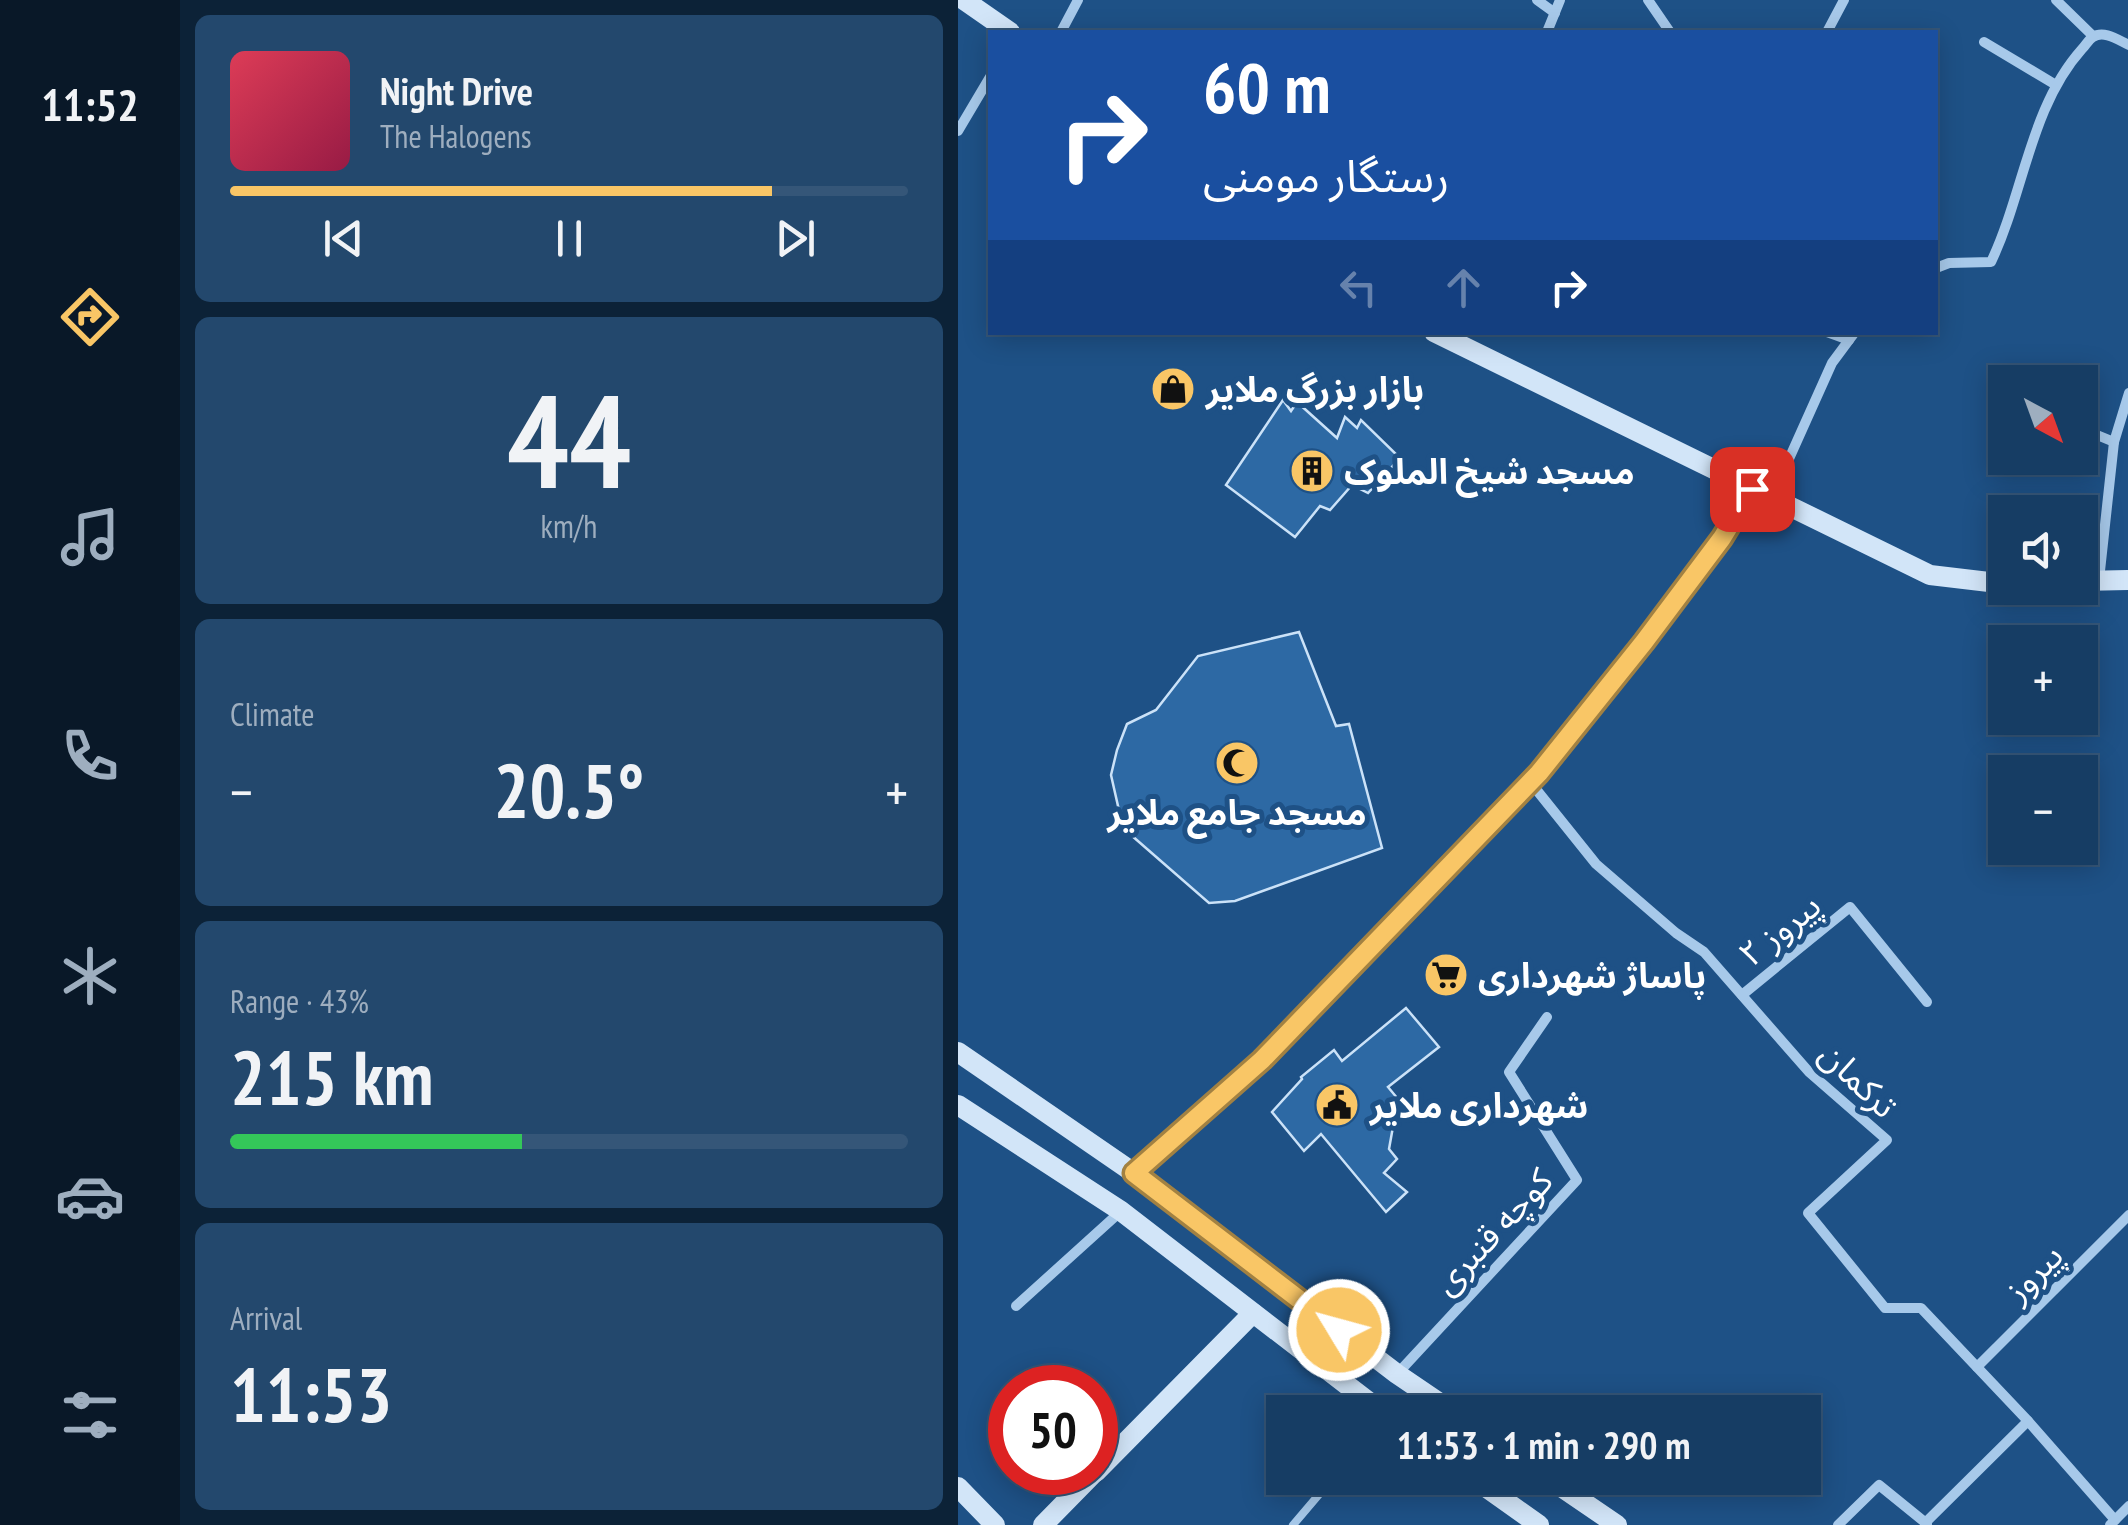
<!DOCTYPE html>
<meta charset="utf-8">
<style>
:root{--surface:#163d64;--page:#23486d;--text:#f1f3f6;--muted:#9eaebf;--line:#355678;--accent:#f9c666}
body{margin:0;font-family:"PT Sans Narrow","Noto Sans Arabic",sans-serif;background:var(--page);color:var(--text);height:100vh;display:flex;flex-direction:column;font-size:38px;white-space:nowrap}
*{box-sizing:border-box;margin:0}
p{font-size:32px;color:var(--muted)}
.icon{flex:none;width:55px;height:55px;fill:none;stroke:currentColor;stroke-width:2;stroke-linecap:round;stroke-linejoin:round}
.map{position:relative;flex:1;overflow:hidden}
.sheet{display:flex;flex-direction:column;gap:15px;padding:15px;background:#0c2237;width:778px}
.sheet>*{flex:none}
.top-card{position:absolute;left:30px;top:30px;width:950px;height:305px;border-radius:0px;box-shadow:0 5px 25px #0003,0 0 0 2px var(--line);background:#1a4fa0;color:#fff;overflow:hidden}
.needle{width:65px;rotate:139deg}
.controls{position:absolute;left:1030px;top:365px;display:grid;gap:20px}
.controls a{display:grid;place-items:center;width:110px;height:110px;border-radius:0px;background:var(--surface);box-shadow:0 5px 25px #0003,0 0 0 2px var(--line);font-size:50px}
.speed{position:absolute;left:30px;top:1365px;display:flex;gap:20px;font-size:50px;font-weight:700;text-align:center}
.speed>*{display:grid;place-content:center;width:130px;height:130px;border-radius:50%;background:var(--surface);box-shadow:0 5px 25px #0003,0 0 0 2px var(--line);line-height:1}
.speed .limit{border:15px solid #d22;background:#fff;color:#111}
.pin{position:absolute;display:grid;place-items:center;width:85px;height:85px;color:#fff;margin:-42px;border-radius:20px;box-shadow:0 5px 15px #0006}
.me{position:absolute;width:110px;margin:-55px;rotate:307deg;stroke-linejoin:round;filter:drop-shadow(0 0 8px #0008)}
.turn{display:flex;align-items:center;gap:35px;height:210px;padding:0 50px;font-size:45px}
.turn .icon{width:130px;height:130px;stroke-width:2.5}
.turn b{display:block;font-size:70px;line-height:85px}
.lanes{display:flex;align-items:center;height:95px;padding:0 50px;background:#0003;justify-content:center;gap:50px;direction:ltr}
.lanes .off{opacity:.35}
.big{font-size:75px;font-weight:700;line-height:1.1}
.sheet .tile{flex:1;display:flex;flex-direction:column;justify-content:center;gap:15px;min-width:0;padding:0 35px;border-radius:15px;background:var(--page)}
.sheet .dial{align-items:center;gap:0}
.dial b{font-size:130px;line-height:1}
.song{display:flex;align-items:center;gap:30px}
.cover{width:120px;height:120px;border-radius:15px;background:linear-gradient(135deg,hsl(350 70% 55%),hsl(340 70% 35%))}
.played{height:10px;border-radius:5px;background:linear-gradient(90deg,var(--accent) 80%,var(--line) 80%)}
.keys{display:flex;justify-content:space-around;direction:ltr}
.heat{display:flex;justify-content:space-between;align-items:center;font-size:55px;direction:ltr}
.charge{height:15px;border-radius:8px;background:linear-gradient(90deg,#34c759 43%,var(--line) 0)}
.trip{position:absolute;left:308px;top:1395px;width:555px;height:100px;border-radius:0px;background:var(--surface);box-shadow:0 5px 25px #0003,0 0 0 2px var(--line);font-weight:700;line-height:100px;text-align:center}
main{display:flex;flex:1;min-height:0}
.tab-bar{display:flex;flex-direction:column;width:180px;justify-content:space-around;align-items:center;background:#091828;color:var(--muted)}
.tab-bar .icon{width:70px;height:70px}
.tab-bar .current{color:var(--accent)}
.tab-bar b{font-size:45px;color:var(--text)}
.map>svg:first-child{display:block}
</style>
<main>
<nav class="tab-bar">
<b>11:52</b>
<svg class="icon current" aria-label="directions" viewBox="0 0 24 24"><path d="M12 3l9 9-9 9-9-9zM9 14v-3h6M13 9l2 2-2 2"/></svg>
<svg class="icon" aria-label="music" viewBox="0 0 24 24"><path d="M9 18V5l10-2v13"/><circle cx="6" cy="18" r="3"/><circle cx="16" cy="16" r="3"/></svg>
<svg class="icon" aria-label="phone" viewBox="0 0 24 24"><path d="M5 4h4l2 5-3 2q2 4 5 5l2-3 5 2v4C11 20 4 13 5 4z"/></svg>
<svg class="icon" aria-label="climate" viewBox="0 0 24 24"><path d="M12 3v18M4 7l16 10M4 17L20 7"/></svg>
<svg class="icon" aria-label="car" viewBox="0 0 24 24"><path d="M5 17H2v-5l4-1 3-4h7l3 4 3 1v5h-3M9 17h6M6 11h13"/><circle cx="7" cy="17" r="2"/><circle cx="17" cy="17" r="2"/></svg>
<svg class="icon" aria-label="filters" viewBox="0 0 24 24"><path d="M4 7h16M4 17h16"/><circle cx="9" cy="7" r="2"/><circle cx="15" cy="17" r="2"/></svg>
</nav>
<section class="sheet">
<div class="tile">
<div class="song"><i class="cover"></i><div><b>Night Drive</b><p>The Halogens</p></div></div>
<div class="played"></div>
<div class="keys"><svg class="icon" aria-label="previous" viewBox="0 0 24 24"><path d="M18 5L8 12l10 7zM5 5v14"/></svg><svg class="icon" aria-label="pause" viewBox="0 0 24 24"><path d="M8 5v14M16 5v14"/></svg><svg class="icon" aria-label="next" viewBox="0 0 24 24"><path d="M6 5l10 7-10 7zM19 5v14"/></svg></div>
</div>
<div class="tile dial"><b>44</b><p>km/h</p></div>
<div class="tile"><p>Climate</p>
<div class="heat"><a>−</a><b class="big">20.5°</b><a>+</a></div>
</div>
<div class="tile"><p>Range · 43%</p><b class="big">215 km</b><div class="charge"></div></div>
<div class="tile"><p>Arrival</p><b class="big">11:53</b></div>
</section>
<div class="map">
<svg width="1171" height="1525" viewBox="0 0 1171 1525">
<rect width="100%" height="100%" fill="#1e5186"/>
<g fill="#2d69a4" stroke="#cbe2f8" stroke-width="2.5">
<path d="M325 400 333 411 339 402 379 438 387 417 399 428 403 420 442 458 410 493 394 485 372 510 362 506 337 537 268 485Z"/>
<path d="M341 632 378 726 391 724 424 848 277 901 251 903 165 828 153 775 159 750 169 724 198 710 240 656Z"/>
<path d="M448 1008 481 1047 430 1087 440 1099 431 1149 439 1159 426 1173 449 1192 428 1212 363 1134 346 1151 314 1112 344 1079 343 1077 376 1050 384 1061Z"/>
</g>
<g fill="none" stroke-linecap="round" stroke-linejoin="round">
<path stroke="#a7c9ea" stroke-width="8" d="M335 1525 375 1478"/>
<g stroke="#a7c9ea" stroke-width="10">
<path d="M579 0 597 13"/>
<path d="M690 0 712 32"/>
<path d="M1098 0 1135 36"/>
<path d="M103 32 120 0"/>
<path d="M589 32 602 0"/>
<path d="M869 32 886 0"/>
<path d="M1026 42 1098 85"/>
<path d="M0 131 32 77"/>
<path d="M978 268 991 263 1033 262C1066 193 1072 107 1124 49 1128 45 1130 40 1135 37 1146 30 1160 40 1171 45"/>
<path d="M869 332 891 340"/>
<path d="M1043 388 1048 391"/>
<path d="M1122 428 1156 442"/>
<path d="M813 499 874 363 897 332"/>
<path d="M1141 580 1156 442 1171 393"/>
<path d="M573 783 638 864 718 933 746 952 851 1072 929 1140 850 1213 927 1308H963L1070 1421 967 1523"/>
<path d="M784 995 892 907 969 1002"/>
<path d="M58 1306 162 1212"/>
<path d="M1019 1367 1171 1215"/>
<path d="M440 1373 619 1180 551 1072 589 1017"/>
<path d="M1070 1421 1157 1520"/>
<path d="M880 1525 921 1485 969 1524"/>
<path d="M1152 1525 1171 1506"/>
</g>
<g stroke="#d2e5f8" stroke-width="20">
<path d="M6 0 52 32"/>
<path d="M476 332 972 575 1048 584"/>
<path d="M1122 581 1171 580"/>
<path d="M0 1052 176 1173 439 1374 495 1412"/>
<path d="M0 1105 163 1211 424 1412"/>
<path d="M176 1173 304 1060 581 773 686 642 764 538 794 489"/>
<path d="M138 1472 295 1313"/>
<path d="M515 1478 581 1525"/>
<path d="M590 1478 659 1525"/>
<path d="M0 1487 37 1525"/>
<path d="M85 1525 137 1472"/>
</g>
</g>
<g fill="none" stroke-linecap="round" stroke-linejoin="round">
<defs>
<path id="route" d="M381 1330 176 1173 304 1060 581 773 686 642 764 538 794 489"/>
</defs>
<use href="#route" stroke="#a28142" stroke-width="25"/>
<use href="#route" stroke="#f9c666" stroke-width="18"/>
</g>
<defs>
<symbol id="shop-disc" viewBox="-11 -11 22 22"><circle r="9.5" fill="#f9c666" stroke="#1e5186"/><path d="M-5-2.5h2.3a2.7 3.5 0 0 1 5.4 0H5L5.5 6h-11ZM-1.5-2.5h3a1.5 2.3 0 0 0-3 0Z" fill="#111"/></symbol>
<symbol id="building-disc" viewBox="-11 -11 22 22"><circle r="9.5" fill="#f9c666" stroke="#1e5186"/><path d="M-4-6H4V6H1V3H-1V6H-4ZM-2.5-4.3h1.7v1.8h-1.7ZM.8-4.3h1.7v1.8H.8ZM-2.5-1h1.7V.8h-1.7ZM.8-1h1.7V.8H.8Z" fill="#111"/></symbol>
<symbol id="mosque-disc" viewBox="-11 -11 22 22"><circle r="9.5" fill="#f9c666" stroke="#1e5186"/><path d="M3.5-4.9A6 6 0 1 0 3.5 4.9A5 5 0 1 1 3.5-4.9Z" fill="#111"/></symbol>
<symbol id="supermarket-disc" viewBox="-11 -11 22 22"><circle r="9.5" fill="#f9c666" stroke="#1e5186"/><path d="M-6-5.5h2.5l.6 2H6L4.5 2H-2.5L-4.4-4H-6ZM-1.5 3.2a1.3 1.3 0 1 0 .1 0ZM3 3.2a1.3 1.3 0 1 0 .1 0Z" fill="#111"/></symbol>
<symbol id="civic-disc" viewBox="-11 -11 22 22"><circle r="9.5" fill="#f9c666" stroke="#1e5186"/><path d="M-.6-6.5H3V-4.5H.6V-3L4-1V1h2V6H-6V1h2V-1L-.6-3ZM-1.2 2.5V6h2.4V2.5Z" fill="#111"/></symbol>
</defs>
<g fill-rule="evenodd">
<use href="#shop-disc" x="190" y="364" width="50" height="50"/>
<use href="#building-disc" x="329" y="446" width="50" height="50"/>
<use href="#mosque-disc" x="254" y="738" width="50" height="50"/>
<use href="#supermarket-disc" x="463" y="950" width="50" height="50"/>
<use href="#civic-disc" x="354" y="1080" width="50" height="50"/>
</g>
<g text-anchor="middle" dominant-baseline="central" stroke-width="10" stroke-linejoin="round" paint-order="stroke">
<g font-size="35" font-weight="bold" fill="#fff" stroke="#1e5186" text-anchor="start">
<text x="248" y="389">بازار بزرگ ملایر</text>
<text x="386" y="471">مسجد شیخ الملوک</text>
<text x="279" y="812" text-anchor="middle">مسجد جامع ملایر</text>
<text x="520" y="975">پاساژ شهرداری</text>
<text x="412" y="1105">شهرداری ملایر</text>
</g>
<g font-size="35" fill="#fff" stroke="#1e5186">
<text transform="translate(821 929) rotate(-39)">پیروز ۲</text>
<text transform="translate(901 1079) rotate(44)">ترکمان</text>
<text transform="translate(534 1231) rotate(-47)">کوچه قنبری</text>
<text transform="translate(1075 1272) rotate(-45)">پیروز</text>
</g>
</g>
</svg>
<div class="controls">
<a><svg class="needle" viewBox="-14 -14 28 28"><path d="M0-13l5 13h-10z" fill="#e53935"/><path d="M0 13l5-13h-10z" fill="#9eaebf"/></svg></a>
<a><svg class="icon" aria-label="sound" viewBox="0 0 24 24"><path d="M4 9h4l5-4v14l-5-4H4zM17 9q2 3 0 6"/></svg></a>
<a>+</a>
<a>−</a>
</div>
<div class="speed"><div class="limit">50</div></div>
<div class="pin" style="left:794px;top:489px;background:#d93025"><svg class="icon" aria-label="arrive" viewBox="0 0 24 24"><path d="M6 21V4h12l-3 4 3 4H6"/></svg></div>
<svg class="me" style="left:381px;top:1330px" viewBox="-20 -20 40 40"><circle r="17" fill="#f9c666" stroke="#fff" stroke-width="3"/><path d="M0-11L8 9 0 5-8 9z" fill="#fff"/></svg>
<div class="trip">11:53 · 1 min · 290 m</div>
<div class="top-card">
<div class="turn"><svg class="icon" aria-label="right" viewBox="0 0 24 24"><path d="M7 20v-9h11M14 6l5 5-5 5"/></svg><div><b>60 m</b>رستگار مومنی</div></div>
<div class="lanes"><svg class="icon off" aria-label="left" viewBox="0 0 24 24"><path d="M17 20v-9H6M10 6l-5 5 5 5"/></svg><svg class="icon off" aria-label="ahead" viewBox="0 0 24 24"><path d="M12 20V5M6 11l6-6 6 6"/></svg><svg class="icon" aria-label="right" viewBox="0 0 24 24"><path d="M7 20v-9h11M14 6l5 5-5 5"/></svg></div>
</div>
</div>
</main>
